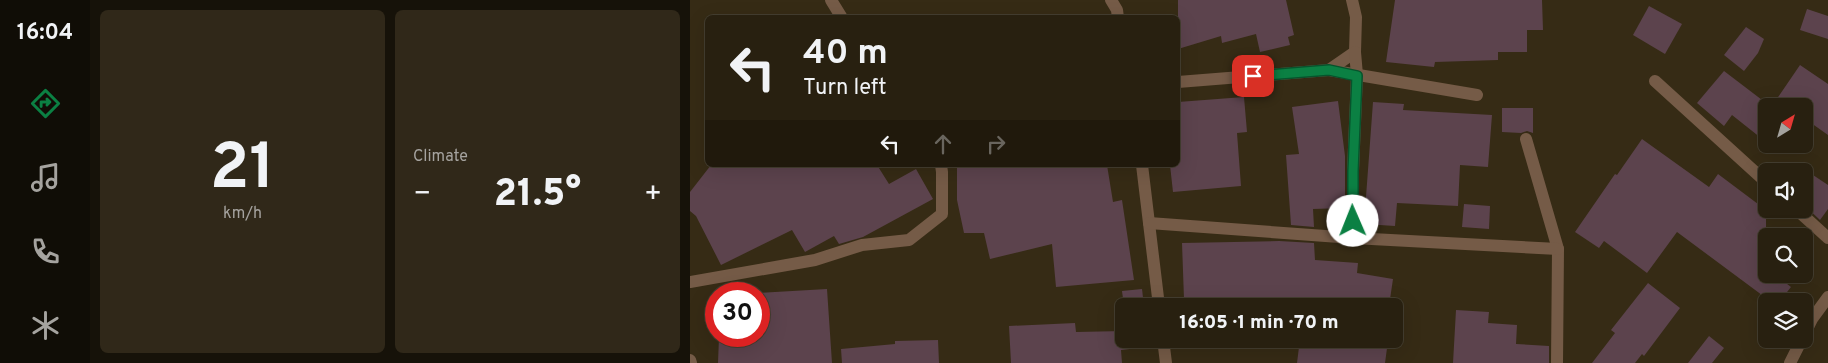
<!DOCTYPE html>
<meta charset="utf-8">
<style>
:root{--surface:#282010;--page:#302819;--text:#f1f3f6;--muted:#a5a39f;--line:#443e30;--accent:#0b8043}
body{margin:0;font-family:Overpass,sans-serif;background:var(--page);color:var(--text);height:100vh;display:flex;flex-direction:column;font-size:19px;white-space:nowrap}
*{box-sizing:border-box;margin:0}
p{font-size:16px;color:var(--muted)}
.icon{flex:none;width:28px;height:28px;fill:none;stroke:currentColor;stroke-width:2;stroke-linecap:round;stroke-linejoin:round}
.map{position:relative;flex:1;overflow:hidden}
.sheet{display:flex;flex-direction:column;gap:10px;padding:10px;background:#161209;width:600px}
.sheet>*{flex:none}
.guide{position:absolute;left:15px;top:15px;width:475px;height:152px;border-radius:8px;box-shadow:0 5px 20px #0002,0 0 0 1px var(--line);background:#282010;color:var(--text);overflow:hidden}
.needle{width:32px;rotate:37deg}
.fabs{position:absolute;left:1068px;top:98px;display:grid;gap:10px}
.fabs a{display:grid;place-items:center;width:55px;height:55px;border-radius:8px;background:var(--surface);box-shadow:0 5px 20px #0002,0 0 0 1px var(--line);font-size:25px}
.speed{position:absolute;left:15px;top:282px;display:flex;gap:10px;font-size:25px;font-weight:700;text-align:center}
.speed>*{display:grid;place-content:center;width:65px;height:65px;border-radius:50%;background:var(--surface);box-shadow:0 5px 20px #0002,0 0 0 1px var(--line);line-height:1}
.speed .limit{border:8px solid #d22;background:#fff;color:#111}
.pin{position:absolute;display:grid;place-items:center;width:42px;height:42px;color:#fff;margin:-21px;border-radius:10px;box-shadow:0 2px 8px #0006}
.me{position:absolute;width:55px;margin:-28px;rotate:359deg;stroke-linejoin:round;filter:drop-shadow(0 0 4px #0008)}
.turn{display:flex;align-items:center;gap:18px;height:105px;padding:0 15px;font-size:22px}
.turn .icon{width:65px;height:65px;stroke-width:2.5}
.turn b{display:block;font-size:35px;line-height:42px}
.lanes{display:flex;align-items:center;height:48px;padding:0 15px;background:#0003;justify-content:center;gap:25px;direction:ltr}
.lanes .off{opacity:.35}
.big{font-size:38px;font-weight:800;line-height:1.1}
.sheet .card{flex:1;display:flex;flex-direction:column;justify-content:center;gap:8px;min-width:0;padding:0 18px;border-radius:8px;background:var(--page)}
.sheet .dial{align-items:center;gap:0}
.dial b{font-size:65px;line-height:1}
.heat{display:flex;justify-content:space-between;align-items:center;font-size:28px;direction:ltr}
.sheet .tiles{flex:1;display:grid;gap:10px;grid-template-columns:repeat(2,1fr)}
.trip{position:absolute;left:425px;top:298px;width:288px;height:50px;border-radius:8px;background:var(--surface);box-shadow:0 5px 20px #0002,0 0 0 1px var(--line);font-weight:800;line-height:50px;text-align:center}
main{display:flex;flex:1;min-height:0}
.tabs{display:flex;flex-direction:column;width:90px;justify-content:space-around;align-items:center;background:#100d06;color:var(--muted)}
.tabs .icon{width:35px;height:35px}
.tabs .selected{color:var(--accent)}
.tabs b{font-size:22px;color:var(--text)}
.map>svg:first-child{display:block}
</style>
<main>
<nav class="tabs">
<b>16:04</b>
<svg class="icon selected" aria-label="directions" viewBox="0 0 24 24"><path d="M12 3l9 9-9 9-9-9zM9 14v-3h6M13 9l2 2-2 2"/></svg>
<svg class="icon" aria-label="music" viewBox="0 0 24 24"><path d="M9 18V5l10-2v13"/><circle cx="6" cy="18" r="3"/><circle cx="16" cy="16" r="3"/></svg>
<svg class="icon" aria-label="phone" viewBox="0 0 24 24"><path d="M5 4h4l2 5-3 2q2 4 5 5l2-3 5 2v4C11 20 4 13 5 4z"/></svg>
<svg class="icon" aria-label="climate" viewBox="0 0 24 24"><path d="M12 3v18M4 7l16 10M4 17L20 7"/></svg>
</nav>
<section class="sheet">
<div class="tiles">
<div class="card dial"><b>21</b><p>km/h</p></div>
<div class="card"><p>Climate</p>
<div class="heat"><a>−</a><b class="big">21.5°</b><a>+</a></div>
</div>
</div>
</section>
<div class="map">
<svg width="1138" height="363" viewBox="0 0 1138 363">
<rect width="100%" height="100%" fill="#362b15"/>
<g fill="#5c434d">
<path d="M488 0H596L604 35 598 37 600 45 570 52 566 34 532 43 531 36 488 49Z"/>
<path d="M705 0H852L853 30H837V52H808V60L745 62 744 67 696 62Z"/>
<path d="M959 6 992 24 975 54 943 35Z"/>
<path d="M1117 9 1138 16V39L1110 30Z"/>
<path d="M1056 27 1074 39 1068 53 1054 71 1034 55Z"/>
<path d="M1110 65 1138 84V135L1114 118V106H1082Z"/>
<path d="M1034 71 1076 103V142L1042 115 1034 126 1007 103Z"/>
<path d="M554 97 557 132 547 133 551 186 483 192 480 165H488V102Z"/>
<path d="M648 101 655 156V208L623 209 624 227 601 225 596 155 609 154 602 107Z"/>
<path d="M683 102 714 104 713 110 802 115 798 167 770 165 768 206 707 203 705 226 674 224Z"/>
<path d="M812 108H843V133L837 131 831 133 812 132Z"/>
<path d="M952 139 1019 187 1028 174 1076 210V274H1084L1101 287 1090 301H1080L987 232 957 273 914 241 909 248 885 232 925 174 927 175Z"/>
<path d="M21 165H187L199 184 226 169 243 199 173 237 149 244 144 236 115 252 102 230 31 265 6 216 0 211V192Z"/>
<path d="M267 165H417L423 202 432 200 444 280 366 287 362 244 300 259 294 233H274L267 200Z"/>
<path d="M1114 169 1138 185V209L1130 220 1114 205Z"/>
<path d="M774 204 800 206 799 229 772 227Z"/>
<path d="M1114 227 1121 234 1114 245Z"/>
<path d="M589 241 624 243 625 260 668 263 667 273 703 279 699 306H515V298L494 299 492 243Z"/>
<path d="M958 283 990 308 954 356 952 354 945 363H902L925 333 921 330Z"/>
<path d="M137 289 142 363H28L29 337 69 339V293Z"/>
<path d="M452 289 454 306H434L432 291Z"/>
<path d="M766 310 799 312 798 323 827 325 826 344 859 346V363H763Z"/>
<path d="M385 323 386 332 434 331V339H465L466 346 431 350 432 363H321L319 326Z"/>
<path d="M1019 336 1034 348 1022 363H998Z"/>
<path d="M610 339H694L693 341H698L695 363H607Z"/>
<path d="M248 340 249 363H152L151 349 205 344V341Z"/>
</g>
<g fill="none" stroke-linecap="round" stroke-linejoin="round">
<g stroke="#755b47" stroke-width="12">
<path d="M141 0 152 18"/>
<path d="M421 0 427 10 428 18"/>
<path d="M639 70 787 95"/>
<path d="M965 81 1076 182"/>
<path d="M488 82 639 70 665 52 666 17 662 0"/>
<path d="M836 139 868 249 867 363"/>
<path d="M452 165 469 306"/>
<path d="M1106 209 1138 238"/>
<path d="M459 223 663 238 868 249"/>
<path d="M663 238V171L667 75 665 52"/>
<path d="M0 282 125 260 172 245 219 240 252 214V172L251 165"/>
<path d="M1114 335 1122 319 1138 297"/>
<path d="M473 339 476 363"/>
<path d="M0 360 1 363"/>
<path d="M1100 363 1112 339"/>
</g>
</g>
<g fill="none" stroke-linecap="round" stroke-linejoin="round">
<defs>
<path id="route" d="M563 76 639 70 667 76 663 171V221"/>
</defs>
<use href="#route" stroke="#07532c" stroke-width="12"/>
<use href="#route" stroke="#0b8043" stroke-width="9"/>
</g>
</svg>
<div class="fabs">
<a><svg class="needle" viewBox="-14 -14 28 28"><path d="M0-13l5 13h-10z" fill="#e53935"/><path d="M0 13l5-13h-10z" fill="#a5a39f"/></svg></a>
<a><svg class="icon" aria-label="sound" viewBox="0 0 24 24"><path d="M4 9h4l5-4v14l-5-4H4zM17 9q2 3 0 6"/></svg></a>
<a><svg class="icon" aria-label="search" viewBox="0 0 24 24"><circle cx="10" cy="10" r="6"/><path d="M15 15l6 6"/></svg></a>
<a><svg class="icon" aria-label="layers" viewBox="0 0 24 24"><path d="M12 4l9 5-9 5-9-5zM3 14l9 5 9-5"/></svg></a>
</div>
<div class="speed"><div class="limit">30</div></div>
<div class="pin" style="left:563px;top:76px;background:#d93025"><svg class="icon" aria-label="arrive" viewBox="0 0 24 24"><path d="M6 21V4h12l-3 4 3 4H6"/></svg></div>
<svg class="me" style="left:663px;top:221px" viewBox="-20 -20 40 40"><circle r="19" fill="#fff"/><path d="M0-13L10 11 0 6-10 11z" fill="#0b8043"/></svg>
<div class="trip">16:05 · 1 min · 70 m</div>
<div class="guide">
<div class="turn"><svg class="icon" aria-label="left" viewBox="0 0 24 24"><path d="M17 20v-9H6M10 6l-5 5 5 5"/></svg><div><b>40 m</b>Turn left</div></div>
<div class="lanes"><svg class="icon" aria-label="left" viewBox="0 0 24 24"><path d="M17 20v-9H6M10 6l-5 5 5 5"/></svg><svg class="icon off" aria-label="ahead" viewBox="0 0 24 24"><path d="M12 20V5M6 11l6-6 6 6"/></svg><svg class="icon off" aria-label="right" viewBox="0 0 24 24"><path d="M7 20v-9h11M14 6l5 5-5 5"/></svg></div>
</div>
</div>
</main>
